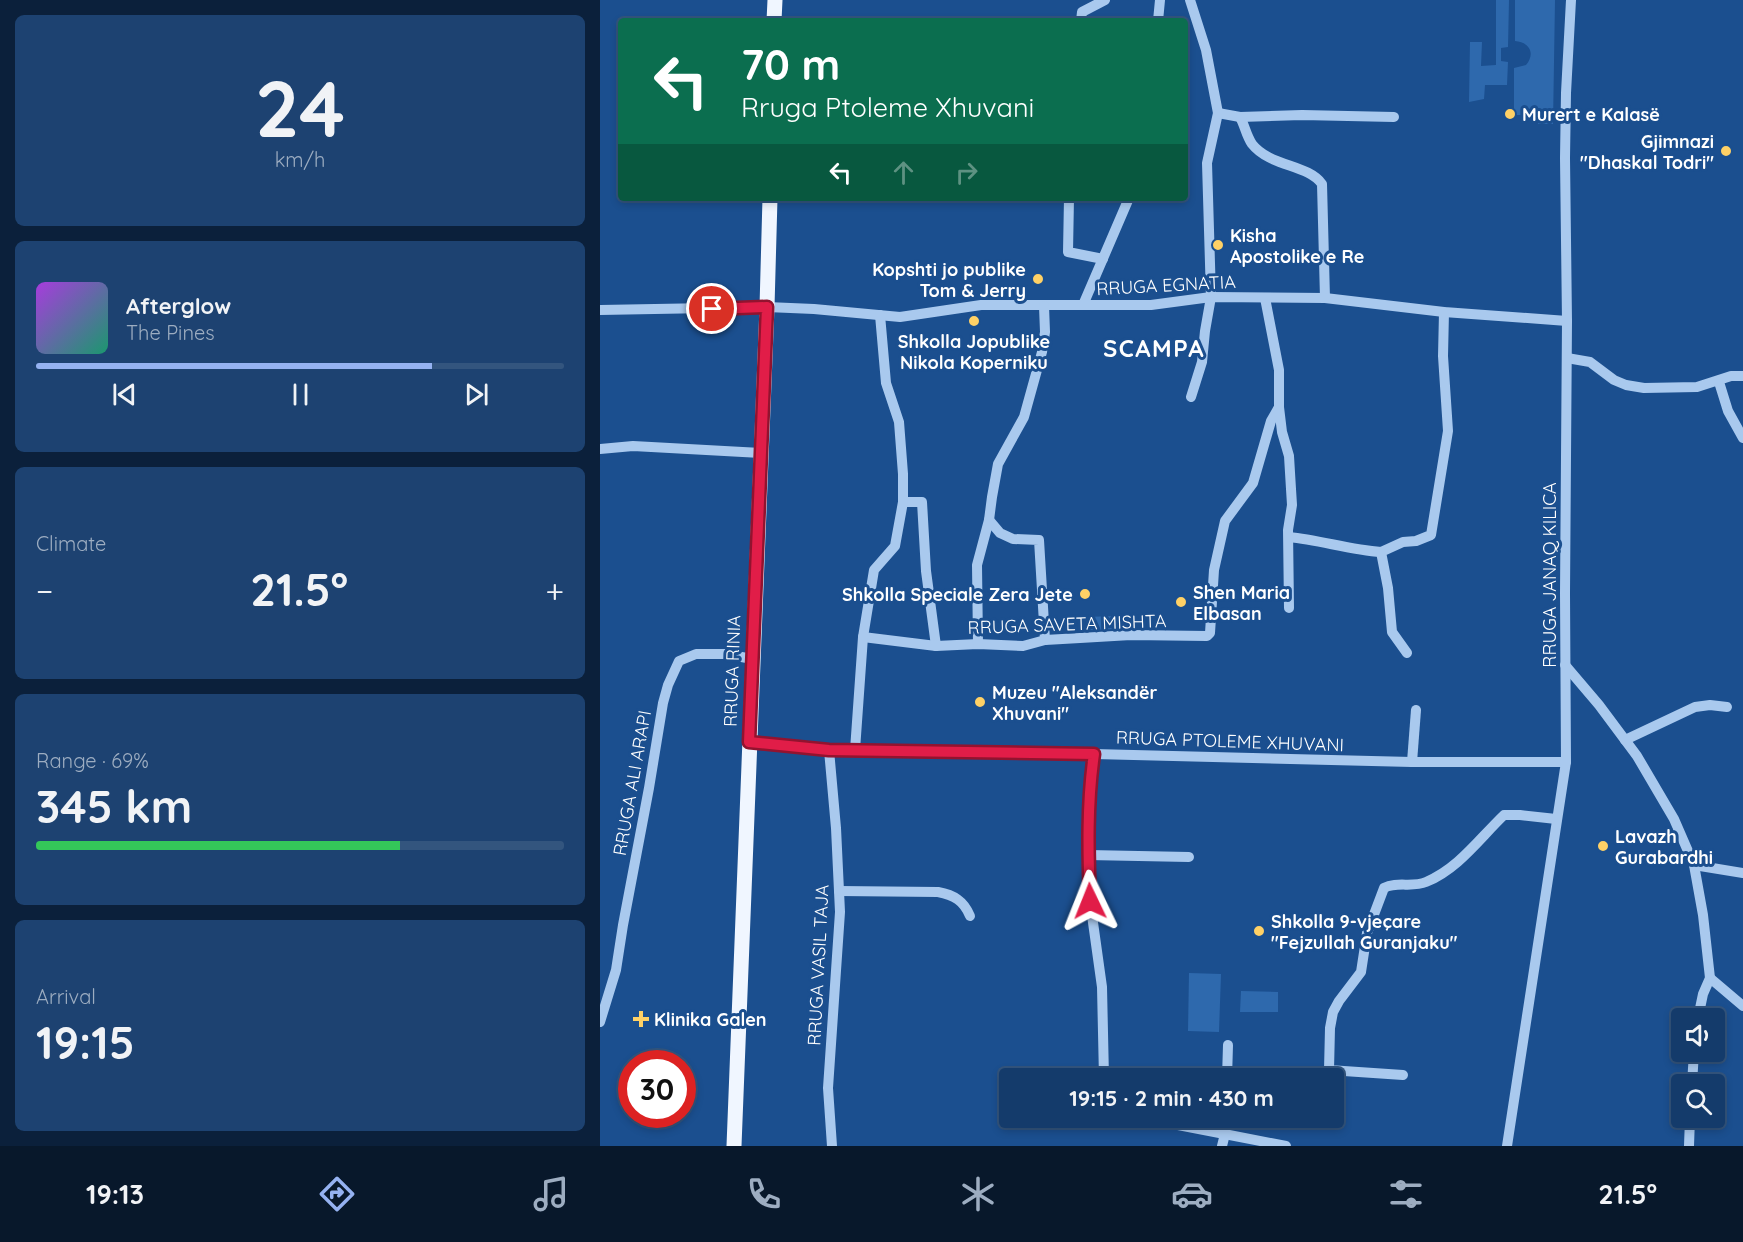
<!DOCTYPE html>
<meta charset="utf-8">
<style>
:root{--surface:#143b6b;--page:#1d4271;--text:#f1f3f6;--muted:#9dadc1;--line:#33557e;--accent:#95b2f1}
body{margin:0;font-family:Quicksand,sans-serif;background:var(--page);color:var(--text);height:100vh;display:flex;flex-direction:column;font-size:22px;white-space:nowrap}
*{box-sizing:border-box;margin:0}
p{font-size:20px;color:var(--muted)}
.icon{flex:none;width:33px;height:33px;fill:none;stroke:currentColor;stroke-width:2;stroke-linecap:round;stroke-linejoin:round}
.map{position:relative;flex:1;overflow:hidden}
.sheet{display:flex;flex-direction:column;gap:15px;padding:15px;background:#0b203b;width:600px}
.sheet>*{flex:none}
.guide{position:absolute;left:18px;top:18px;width:570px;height:183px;border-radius:6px;box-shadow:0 3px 9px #0003,0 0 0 2px var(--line);background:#0b6e4f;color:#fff;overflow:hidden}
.tools{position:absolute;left:1071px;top:1008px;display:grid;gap:12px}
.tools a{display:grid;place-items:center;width:54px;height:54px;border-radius:6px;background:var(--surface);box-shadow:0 3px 9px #0003,0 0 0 2px var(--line);font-size:30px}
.speed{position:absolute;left:18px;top:1050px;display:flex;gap:12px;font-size:30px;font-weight:700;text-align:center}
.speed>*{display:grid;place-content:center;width:78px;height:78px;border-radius:50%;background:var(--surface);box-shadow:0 3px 9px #0003,0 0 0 2px var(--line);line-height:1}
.speed .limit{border:9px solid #d22;background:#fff;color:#111}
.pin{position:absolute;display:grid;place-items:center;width:51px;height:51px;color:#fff;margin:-26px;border:3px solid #fff;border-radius:50%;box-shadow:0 2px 6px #0007}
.me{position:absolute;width:66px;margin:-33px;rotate:358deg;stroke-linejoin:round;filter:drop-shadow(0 0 4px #0008)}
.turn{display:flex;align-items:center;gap:21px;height:126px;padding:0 24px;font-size:27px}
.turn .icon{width:78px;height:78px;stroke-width:2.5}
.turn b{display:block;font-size:42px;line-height:51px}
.lanes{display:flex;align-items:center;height:57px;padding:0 24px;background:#0003;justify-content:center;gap:30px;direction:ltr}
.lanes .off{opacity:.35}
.big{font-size:45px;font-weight:800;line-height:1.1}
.sheet .tile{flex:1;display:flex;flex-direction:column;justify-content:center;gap:9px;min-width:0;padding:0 21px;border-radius:9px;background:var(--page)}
.sheet .dial{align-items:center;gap:0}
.dial b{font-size:78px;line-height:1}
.song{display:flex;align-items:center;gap:18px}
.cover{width:72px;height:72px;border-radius:9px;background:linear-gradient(135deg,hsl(280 70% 55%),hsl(160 70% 35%))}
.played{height:6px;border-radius:3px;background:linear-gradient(90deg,var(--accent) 75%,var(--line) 75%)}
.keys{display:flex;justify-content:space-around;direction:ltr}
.heat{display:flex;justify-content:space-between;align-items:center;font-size:33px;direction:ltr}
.charge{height:9px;border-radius:4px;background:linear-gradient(90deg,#34c759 69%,var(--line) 0)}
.trip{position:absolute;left:399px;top:1068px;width:345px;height:60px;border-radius:6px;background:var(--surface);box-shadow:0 3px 9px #0003,0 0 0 2px var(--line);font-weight:800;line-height:60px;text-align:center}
.tabs{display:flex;height:96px;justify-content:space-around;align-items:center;background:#08182b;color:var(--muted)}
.tabs .icon{width:42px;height:42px}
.tabs .on{color:var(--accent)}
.tabs b{font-size:27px;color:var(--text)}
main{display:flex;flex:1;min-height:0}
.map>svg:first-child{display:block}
</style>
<main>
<section class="sheet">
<div class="tile dial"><b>24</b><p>km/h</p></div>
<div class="tile">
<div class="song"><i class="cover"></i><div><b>Afterglow</b><p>The Pines</p></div></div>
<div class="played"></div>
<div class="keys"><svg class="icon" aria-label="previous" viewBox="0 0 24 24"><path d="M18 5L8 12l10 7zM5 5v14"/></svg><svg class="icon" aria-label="pause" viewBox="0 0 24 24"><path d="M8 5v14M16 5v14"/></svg><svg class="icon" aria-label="next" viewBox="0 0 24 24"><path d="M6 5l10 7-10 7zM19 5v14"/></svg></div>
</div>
<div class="tile"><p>Climate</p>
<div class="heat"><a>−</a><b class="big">21.5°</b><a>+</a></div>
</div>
<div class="tile"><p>Range · 69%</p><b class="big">345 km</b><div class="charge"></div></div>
<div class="tile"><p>Arrival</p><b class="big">19:15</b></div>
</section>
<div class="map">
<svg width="1143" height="1146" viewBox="0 0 1143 1146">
<rect width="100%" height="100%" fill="#1b4f8f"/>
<g fill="#2e69ad">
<path d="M896 0H909L908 47 901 48V61L908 62 907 85H885L884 99 869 102 870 42H882L881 66 896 65Z"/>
<path d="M915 0H955L953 124H938V115H914V68L926 65C936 53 929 42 915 41Z"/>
<path d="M514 616V629L487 630 486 617Z"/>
<path d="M589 973 621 974 619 1032 588 1031Z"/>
<path d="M641 991 678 992V1012H640Z"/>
</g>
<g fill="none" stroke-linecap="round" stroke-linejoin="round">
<g stroke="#a9c9ee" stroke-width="10">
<path d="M590 0 606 50 618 113 607 163 611 297 605 331 602 362 591 397"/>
<path d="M481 21 482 12 505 0"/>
<path d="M558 21 560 0"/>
<path d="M618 113 640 117 702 115 794 117"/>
<path d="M640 117C645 126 646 135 652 144 670 167 708 164 722 184L725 298"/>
<path d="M469 198 468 252 503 259"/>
<path d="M665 298 679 370V407L682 432 689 456 691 489 692 505 688 530 689 608"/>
<path d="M483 305 529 198"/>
<path d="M0 310 167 307 214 309 300 317 381 305H551L611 297 725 298 844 312 967 321"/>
<path d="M967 358 990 362 1014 380 1026 385 1044 388 1097 387 1131 376H1143"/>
<path d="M1119 382 1128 411 1143 438"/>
<path d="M0 449 33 446 161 453"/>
<path d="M303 502H322L326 571 336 646"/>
<path d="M389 520 400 533 413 539 439 540 445 640"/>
<path d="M689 537C720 540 750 550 781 552"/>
<path d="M263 637 336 646 378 644 423 646 445 640 480 638 531 635 607 636 610 633 614 570 625 521 653 483 671 421 679 407"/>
<path d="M378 644 377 565 389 520 392 497 398 464 424 417 442 352 445 332 444 306"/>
<path d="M807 653 792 632 788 588 781 552 803 542 816 541 831 535 848 431 843 356 844 312"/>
<path d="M965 665 999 705 1037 756 1074 819 1094 865 1103 915 1110 978 1103 994 1098 1018"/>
<path d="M1025 740 1095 707 1110 705 1127 707"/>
<path d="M149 743 229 750 494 754 812 762H966"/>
<path d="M229 750 236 828 240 912 228 1088 232 1146"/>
<path d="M255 750 263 637 274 570 295 546 303 502V474L299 422 286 383 280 315"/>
<path d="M494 754 491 770 488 853 490 901 502 987 504 1078"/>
<path d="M812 762 816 710"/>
<path d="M488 855 589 857"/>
<path d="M1094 865 1143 873"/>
<path d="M239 891 338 892C354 895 364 901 370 916"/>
<path d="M1110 978 1143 1006"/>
<path d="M0 1022 16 970 23 925 49 788 63 703 68 685 79 661 96 654H126L152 659"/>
<path d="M803 1075 729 1070 730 1028 733 1012 739 1001 761 972 767 933 784 888C797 881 812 888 826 882 858 869 879 839 904 815H920L956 819"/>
<path d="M627 1078 628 1045"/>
<path d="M1092 1084 1094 1052"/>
<path d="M552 1118 573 1124 686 1146"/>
<path d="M622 1146 625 1134V1118"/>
<path d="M907 1146 966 762 965 593 967 321 965 158 966 93 971 0"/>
<path d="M1089 1146 1090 1118"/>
</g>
<g stroke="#f0f6ff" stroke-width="15">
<path d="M174 21 175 0"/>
<path d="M134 1146 167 307 170 198"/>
</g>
</g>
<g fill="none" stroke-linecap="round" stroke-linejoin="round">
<defs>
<path id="route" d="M112 309 167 307 149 742 229 750 494 754C487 802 488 852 490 901"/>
</defs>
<use href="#route" stroke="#92132f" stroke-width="15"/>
<use href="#route" stroke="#e11d48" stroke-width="10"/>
</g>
<g fill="#ffd166" stroke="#1b4f8f" stroke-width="2">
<circle cx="910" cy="114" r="6"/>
<circle cx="1126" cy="151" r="6"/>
<circle cx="618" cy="245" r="6"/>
<circle cx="438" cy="279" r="6"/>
<circle cx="374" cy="321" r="6"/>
<circle cx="485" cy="594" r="6"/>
<circle cx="581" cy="602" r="6"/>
<circle cx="380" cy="702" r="6"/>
<circle cx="1003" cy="846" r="6"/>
<circle cx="659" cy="931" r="6"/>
<path d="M38 1010h6v6h6v6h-6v6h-6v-6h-6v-6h6z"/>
</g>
<g text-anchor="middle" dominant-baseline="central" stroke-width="6" stroke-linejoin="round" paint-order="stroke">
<g font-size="18" font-weight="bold" fill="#fff" stroke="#1b4f8f" text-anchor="start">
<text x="922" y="114">Murert e Kalasë</text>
<text x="1114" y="141" text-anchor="end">Gjimnazi<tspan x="1114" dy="21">"Dhaskal Todri"</tspan></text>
<text x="630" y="235">Kisha<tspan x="630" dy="21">Apostolike e Re</tspan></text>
<text x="426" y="269" text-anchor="end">Kopshti jo publike<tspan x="426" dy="21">Tom &amp; Jerry</tspan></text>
<text x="374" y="341" text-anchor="middle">Shkolla Jopublike<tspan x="374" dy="21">Nikola Koperniku</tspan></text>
<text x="593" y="592">Shen Maria<tspan x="593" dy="21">Elbasan</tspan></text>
<text x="473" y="594" text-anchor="end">Shkolla Speciale Zera Jete</text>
<text x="392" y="692">Muzeu "Aleksandër<tspan x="392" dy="21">Xhuvani"</tspan></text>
<text x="1015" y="836">Lavazh<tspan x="1015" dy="21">Gurabardhi</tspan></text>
<text x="671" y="921">Shkolla 9-vjeçare<tspan x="671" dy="21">"Fejzullah Guranjaku"</tspan></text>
<text x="54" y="1019">Klinika Galen</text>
</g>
<g font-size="18" fill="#fff" stroke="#1b4f8f">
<text transform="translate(566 285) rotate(-3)">RRUGA EGNATIA</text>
<text transform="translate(949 575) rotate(-90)">RRUGA JANAQ KILICA</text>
<text transform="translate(467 624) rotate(-2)">RRUGA SAVETA MISHTA</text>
<text transform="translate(132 671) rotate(-88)">RRUGA RINIA</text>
<text transform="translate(630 741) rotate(2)">RRUGA PTOLEME XHUVANI</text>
<text transform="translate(32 783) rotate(-80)">RRUGA ALI ARAPI</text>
<text transform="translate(218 965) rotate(-87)">RRUGA VASIL TAJA</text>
</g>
<g font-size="24" font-weight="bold" letter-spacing="1.5" fill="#fff" stroke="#1b4f8f">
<text x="554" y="348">SCAMPA</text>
</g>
</g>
</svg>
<div class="tools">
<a><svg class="icon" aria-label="sound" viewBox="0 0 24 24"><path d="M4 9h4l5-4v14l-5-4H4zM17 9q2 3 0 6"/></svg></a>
<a><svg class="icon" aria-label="search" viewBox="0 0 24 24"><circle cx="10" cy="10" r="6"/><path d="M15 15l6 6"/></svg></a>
</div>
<div class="speed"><div class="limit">30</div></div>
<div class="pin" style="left:112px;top:309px;background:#d93025"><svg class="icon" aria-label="arrive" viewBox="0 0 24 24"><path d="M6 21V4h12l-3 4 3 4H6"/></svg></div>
<svg class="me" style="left:490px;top:901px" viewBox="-20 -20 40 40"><path d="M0-17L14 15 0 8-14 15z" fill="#e11d48" stroke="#fff" stroke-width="4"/></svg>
<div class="trip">19:15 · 2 min · 430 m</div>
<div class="guide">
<div class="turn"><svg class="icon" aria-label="left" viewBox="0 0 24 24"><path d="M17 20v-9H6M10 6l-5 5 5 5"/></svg><div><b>70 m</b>Rruga Ptoleme Xhuvani</div></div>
<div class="lanes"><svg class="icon" aria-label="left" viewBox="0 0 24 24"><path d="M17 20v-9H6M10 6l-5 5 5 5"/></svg><svg class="icon off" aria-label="ahead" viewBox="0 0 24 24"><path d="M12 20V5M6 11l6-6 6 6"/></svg><svg class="icon off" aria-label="right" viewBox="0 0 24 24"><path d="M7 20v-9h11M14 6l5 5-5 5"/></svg></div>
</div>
</div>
</main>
<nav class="tabs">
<b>19:13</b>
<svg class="icon on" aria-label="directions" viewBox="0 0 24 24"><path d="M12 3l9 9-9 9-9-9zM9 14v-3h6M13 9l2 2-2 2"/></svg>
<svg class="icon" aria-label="music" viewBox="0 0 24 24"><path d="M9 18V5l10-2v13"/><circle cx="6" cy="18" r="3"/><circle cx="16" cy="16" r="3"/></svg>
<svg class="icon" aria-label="phone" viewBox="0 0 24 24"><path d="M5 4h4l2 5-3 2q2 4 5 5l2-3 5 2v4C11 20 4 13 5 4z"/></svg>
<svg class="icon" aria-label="climate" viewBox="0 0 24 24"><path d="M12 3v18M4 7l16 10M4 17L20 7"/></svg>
<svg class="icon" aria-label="car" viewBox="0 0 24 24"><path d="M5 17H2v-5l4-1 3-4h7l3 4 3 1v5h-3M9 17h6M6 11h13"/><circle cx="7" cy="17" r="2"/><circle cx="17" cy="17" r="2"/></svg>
<svg class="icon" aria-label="filters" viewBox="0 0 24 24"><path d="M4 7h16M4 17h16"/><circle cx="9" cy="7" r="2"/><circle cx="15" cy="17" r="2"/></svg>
<b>21.5°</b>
</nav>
